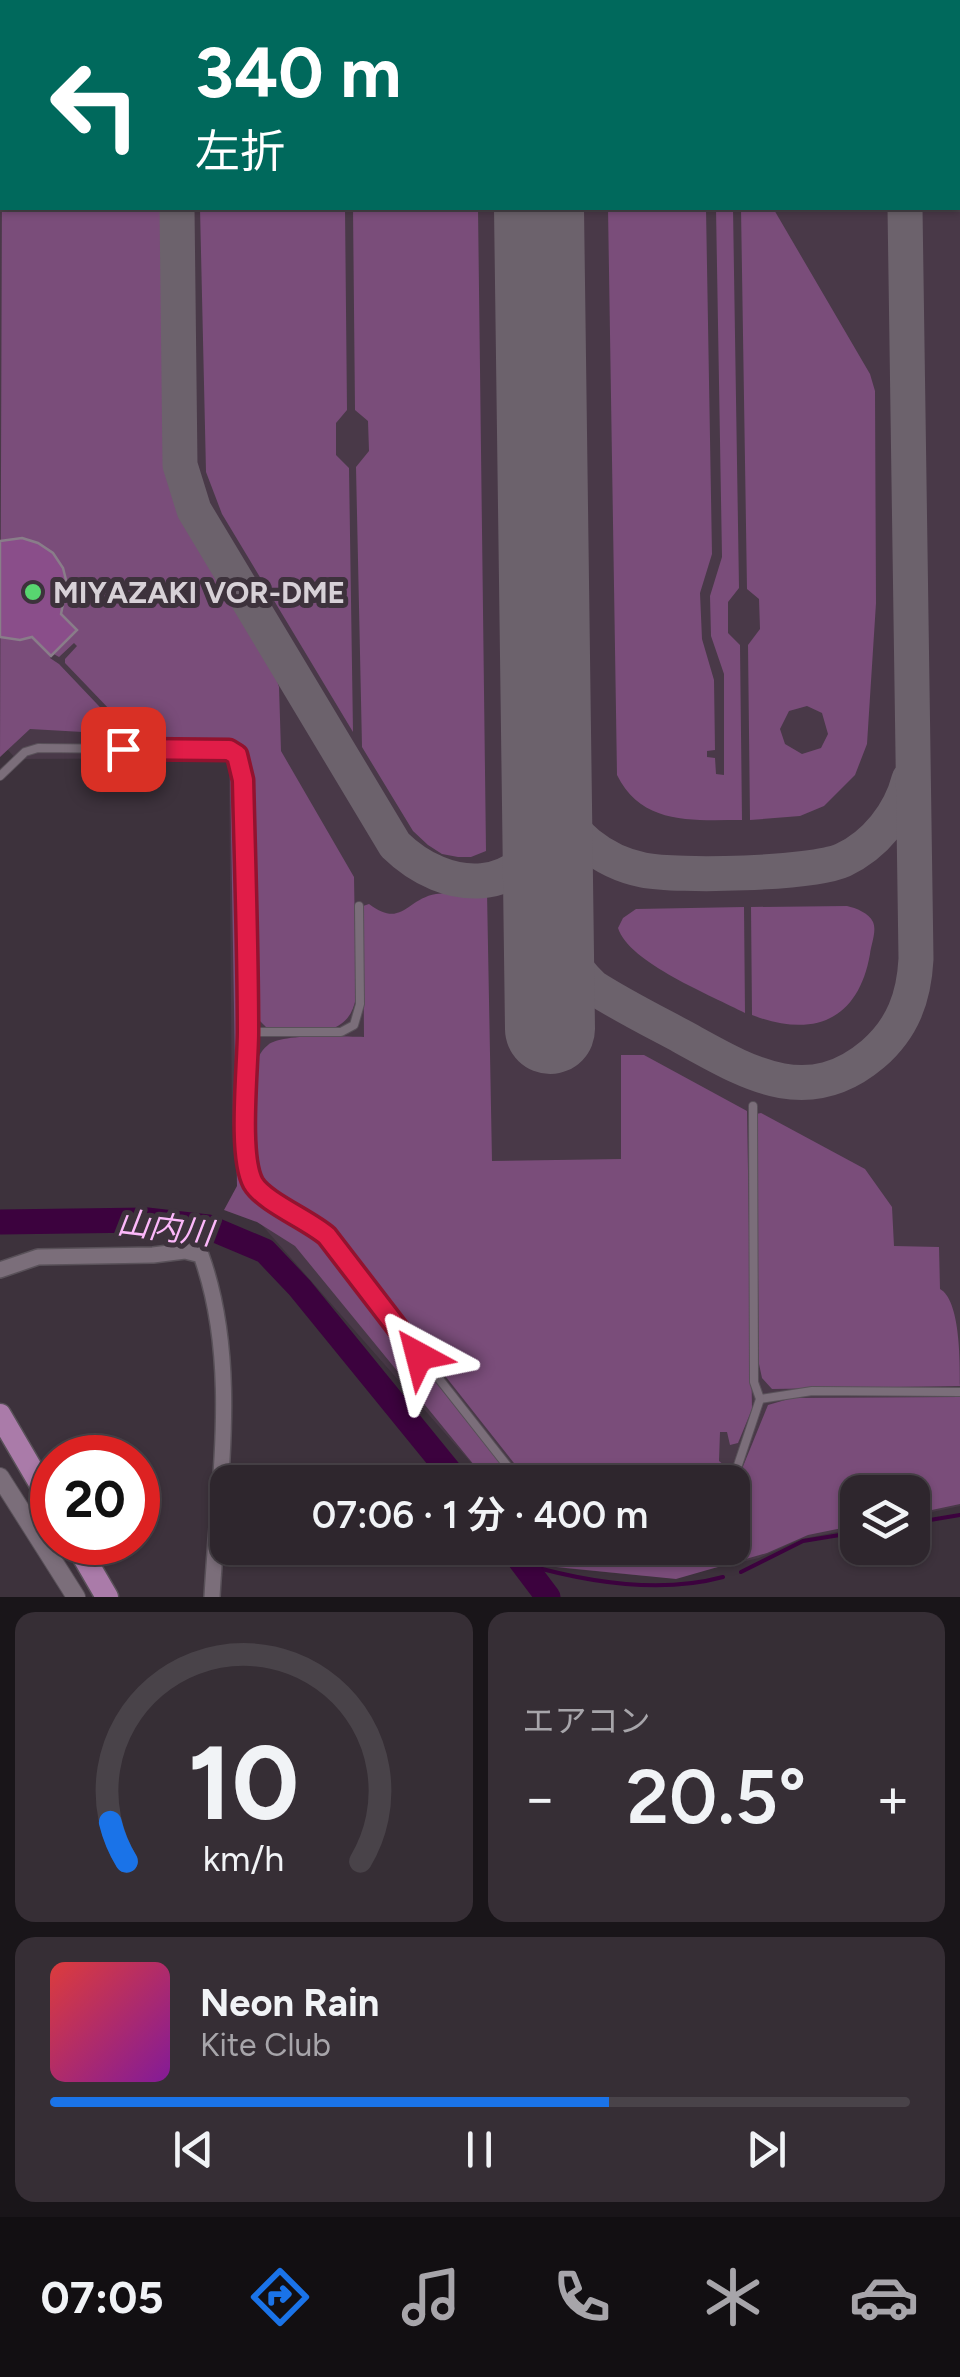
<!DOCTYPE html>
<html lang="ja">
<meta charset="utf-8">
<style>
:root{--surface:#2e262d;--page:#362e35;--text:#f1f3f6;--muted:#a7a5aa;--line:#494349;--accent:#1a73e8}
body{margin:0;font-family:Figtree,"Noto Sans JP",sans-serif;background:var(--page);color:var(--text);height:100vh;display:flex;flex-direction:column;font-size:38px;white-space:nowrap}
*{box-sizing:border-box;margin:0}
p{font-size:32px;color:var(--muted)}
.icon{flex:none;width:55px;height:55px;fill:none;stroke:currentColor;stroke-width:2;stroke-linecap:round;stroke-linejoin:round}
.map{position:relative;height:1597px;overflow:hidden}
.panel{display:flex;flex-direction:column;gap:15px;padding:15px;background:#191519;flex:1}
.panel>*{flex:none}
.top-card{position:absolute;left:0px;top:0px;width:960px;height:210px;box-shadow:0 2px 8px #0004,0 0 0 2px var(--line);background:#00695c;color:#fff;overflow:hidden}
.controls{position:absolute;left:840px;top:1475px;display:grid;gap:20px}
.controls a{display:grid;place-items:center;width:90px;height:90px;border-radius:20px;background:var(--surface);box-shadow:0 2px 8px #0004,0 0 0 2px var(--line);font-size:50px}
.speed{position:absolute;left:30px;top:1435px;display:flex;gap:20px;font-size:50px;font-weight:700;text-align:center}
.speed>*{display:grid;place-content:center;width:130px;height:130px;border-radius:50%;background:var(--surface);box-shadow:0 2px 8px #0004,0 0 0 2px var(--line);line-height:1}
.speed .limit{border:15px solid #d22;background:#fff;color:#111}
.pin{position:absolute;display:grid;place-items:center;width:85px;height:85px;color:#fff;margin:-42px;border-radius:20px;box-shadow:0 5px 15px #0006}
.me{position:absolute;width:110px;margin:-55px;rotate:322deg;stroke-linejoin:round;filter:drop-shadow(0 0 8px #0008)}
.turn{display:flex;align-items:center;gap:35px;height:210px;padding:0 30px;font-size:45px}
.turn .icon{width:130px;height:130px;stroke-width:2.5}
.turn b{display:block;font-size:70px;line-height:85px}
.big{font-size:75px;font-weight:600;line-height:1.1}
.panel .card{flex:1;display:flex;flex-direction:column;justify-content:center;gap:15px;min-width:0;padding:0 35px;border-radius:20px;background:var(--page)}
.panel .dial{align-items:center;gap:0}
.dial svg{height:260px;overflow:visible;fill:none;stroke:var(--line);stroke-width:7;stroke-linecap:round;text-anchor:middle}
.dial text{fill:var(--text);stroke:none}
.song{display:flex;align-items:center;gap:30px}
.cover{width:120px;height:120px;border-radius:15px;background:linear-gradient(135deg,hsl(0 70% 55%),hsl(290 70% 35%))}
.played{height:10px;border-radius:5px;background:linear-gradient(90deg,var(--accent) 65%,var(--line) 65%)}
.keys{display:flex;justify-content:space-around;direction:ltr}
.heat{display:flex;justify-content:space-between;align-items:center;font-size:55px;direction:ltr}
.panel .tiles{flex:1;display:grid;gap:15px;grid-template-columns:1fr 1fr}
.card:last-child{grid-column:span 2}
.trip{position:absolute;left:210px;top:1465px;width:540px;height:100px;border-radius:20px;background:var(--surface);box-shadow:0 2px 8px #0004,0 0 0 2px var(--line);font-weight:600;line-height:100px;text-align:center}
.tab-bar{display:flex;height:160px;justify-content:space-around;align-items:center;background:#120f12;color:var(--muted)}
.tab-bar .icon{width:70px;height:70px}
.tab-bar .active{color:var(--accent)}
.tab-bar b{font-size:45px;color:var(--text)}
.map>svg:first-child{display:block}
</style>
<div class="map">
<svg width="960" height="1597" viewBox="0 0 960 1597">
<rect width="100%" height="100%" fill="#3d323c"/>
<path fill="#493948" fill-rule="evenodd" d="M0 0H960V1506L913 1516 912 1492H858L857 1528 801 1539 759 1558 715 1568 645 1576 563 1568 732 1548V1482H488L261 1224 232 1124 229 758 16 759 0 741ZM2 2H958V208H2Z"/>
<g fill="#7a4d7a" fill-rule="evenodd">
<path d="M2 181V208H165L167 451 172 488 178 506 274 671 279 687 281 751 354 877 356 997C353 1014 346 1024 329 1030L268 1029 256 1017 254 1009 251 764 237 744 135 736 65 663V659L77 646 74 643 59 657 52 653 50 658 59 664 116 724 118 734 30 729 0 757Z"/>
<path d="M200 208H345L347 410 336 423V455L349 468 353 732 222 514 206 472Z"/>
<path d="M353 208H478L486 851 471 857H458L442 854 428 845 413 831 362 747 356 467 369 451 368 421 355 410Z"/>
<path d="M608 208H706L712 554 700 593 702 639 714 680 715 750 707 751V757L715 758 716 774 724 775V674L711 636 710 596 722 557 716 208H733L739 588 728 602V633L740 645 742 820C694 820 642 826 617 775Z"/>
<path d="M741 208H773L870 374 875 391 876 603 867 744 855 775 824 806 800 816 750 820 748 645 760 629 759 599 747 589ZM807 706 822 713 828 734 821 748 802 754 785 744 780 729 789 711Z"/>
<path d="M230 768 235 772 238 786 243 1165C245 1193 257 1199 281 1210 294 1215 305 1224 316 1232L515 1482H488L295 1246 257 1222 224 1210 237 1186Z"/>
<path d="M487 892 492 1161 621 1159V1055H644L747 1111 752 1409 738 1443 730 1445 727 1432H720L719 1461 729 1469 725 1482H529L326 1225C307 1207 292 1206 272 1195 246 1180 255 1102 255 1073 256 1062 259 1052 268 1045 282 1033 344 1037 364 1037L363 906 369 904C402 929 406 899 436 894 453 892 470 892 487 892Z"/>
<path d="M847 906C856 908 869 913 873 922 877 931 871 945 870 954 858 1022 812 1038 752 1015L751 907Z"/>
<path d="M744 907 745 1013C713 996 629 963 618 928L623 918 636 909Z"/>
<path d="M761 1113 865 1169 892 1207 894 1246 939 1247 940 1289C960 1300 960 1359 960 1386L772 1389 762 1378 759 1364 756 1114Z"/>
<path d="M960 1397V1504L913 1514 912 1492H858L857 1525 808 1535 767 1553 676 1579 556 1567 540 1548H732L733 1491 768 1405 792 1398Z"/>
</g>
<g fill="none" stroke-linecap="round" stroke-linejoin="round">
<g stroke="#3c023e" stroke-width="4">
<path d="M912 1523 960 1515"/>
<path d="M524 1564C586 1582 660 1594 723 1577"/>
<path d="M741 1572 803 1541 858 1532"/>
</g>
<g stroke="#3c023e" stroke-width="25">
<path d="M0 1222 147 1220 208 1227 265 1251 300 1288 458 1482"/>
<path d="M511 1548 548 1597"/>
</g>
<g stroke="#6c626c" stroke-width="35">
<path d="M174 0V2"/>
<path d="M903 0V2"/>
<path d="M177 208 180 465 194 510 395 845C446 895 525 899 548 819"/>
<path d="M546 763C552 794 563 823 588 844 604 857 623 866 643 870 678 877 812 874 843 860 875 845 900 814 909 779"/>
<path d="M549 912C560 943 569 964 593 987 621 1005 651 1020 681 1036 745 1071 806 1111 873 1054 903 1028 914 997 916 959L905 208"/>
</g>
<g stroke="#6c626c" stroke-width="90">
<path d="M536 0V2"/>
<path d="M539 208 550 1029"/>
</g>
</g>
<path fill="#8a4e8a" stroke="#897d89" stroke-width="2.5" d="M22 538 38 543 53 553 63 568 67 584 61 614 77 630 51 656 32 637 20 640 0 637V541Z"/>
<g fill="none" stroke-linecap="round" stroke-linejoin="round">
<defs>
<g id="service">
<path d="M0 99 2 102"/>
<path d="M0 197 2 195"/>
<path d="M0 776 25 752 38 748 229 750 237 755 242 767 243 780C245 864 248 948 248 1031 248 1066 238 1155 254 1183 264 1202 309 1220 327 1236L520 1482"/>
<path d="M248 1032H341L354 1025 360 1004 359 906"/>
<path d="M760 1399 812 1391 960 1392"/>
<path d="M732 1483 760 1399 754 1382 753 1106"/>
</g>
<path id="minor" d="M0 1270 38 1257 153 1255 185 1251 201 1255C240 1363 218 1485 212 1597"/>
<path id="tertiary" d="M0 1477 76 1597"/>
<g id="primary">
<path d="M0 1415 52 1504"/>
<path d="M75 1542 107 1597"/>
</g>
</defs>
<use href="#service" stroke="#595159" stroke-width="10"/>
<use href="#minor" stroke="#595159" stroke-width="18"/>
<use href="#tertiary" stroke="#595159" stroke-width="20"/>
<use href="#primary" stroke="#595159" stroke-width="25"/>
<use href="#service" stroke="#7b6e7a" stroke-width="8"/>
<use href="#minor" stroke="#7b6e7a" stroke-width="15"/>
<use href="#tertiary" stroke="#7b6e7a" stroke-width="18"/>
<use href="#primary" stroke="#aa7ba9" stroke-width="22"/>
</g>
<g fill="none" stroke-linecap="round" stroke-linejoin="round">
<defs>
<path id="route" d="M123 749 229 750 237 755 243 780C245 864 248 948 248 1032 248 1067 238 1155 253 1183 264 1202 309 1220 327 1236L419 1356"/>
</defs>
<use href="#route" stroke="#92132f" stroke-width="25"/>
<use href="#route" stroke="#e11d48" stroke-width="18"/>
</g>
<circle fill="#58d570" stroke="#3d323c" stroke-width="4" cx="33" cy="592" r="10"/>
<g text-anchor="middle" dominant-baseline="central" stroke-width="10" stroke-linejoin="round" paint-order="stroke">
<g font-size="30" font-weight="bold" fill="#d7d1d7" stroke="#3d323c" text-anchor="start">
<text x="53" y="592">MIYAZAKI VOR-DME</text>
</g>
<g font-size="32" font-style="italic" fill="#fcb8fa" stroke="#3d323c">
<text transform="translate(165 1228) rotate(7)">山内川</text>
</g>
</g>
</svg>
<div class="controls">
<a><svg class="icon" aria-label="layers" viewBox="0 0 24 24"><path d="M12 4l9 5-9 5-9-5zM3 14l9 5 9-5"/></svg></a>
</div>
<div class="speed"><div class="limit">20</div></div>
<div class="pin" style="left:123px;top:749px;background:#d93025"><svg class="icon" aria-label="arrive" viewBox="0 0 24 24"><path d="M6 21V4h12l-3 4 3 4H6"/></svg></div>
<svg class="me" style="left:419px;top:1356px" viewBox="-20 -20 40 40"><path d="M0-17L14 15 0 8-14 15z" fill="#e11d48" stroke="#fff" stroke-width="4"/></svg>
<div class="trip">07:06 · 1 分 · 400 m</div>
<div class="top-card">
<div class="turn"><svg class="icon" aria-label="left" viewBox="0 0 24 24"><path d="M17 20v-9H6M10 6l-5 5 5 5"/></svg><div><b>340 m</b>左折</div></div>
</div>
</div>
<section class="panel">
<div class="tiles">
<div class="card dial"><svg viewBox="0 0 100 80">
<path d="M14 69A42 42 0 1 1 86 69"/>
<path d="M14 69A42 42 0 0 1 9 57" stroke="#1a73e8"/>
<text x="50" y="56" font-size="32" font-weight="700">10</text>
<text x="50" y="72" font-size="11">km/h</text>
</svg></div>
<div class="card"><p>エアコン</p>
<div class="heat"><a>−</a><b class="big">20.5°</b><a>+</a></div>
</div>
<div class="card">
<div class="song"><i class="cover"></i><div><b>Neon Rain</b><p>Kite Club</p></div></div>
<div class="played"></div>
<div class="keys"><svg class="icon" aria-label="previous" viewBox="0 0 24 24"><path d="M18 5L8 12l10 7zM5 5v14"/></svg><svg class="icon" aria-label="pause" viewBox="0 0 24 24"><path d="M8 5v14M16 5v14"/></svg><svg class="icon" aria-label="next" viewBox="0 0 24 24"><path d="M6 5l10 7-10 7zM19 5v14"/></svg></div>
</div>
</div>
</section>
<nav class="tab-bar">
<b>07:05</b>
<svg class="icon active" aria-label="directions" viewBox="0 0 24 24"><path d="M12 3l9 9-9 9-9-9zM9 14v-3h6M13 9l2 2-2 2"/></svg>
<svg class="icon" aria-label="music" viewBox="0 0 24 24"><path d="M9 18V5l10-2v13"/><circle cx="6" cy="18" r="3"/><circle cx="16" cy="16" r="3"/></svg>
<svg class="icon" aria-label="phone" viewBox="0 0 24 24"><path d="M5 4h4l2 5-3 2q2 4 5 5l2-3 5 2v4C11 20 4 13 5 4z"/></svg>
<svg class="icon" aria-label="climate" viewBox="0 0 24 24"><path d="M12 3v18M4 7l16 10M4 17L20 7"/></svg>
<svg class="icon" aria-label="car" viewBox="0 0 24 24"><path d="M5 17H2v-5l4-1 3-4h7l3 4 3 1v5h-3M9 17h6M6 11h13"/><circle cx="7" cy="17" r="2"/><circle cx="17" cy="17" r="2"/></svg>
</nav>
